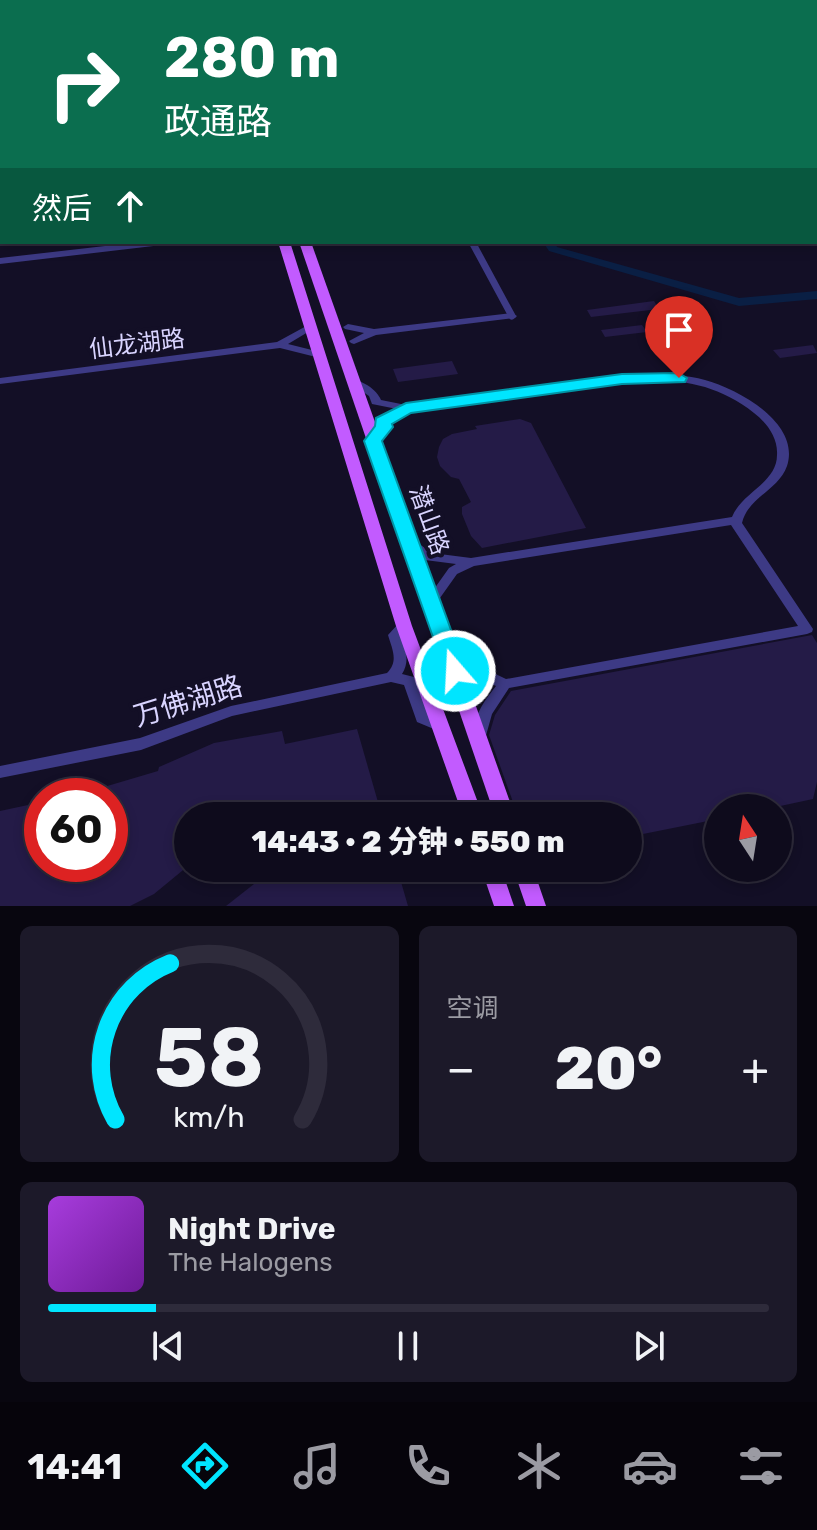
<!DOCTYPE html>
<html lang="zh">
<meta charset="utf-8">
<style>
:root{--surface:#0e0b1c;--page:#1c1929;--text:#f1f3f6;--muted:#9b9ba3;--line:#2e2b3b;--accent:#00e5ff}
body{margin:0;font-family:Rubik,"Noto Sans SC",sans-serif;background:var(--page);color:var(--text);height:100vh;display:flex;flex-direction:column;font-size:30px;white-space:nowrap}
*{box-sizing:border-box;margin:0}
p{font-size:26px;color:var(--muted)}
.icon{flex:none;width:44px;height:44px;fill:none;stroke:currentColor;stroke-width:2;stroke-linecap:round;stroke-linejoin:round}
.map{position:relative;height:906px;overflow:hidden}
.sheet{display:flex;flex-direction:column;gap:20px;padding:20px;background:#08060f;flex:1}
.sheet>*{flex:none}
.guide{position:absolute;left:0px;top:0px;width:818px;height:244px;box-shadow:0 4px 12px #0003,0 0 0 2px var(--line);background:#0b6e4f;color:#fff;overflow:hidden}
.needle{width:52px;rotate:348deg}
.fabs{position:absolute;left:704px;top:794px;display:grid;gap:16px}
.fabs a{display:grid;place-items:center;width:88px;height:88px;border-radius:50%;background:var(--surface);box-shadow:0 4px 12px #0003,0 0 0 2px var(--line);font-size:40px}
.speed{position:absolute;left:24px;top:778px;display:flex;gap:16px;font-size:40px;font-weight:700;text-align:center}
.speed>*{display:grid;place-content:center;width:104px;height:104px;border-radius:50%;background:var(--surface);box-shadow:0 4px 12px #0003,0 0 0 2px var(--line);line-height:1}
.speed .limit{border:12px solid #d22;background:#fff;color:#111}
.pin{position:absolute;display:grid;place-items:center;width:68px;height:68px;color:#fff;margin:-82px -34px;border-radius:50% 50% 50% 0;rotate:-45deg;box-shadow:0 0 8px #0007}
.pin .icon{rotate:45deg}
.me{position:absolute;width:88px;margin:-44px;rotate:341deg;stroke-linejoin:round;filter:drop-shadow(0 0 6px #0008)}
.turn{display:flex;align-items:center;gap:28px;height:168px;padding:0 32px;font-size:36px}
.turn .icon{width:104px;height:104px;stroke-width:2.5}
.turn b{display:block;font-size:56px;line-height:68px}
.then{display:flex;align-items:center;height:76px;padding:0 32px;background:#0003;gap:16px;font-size:30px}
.big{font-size:60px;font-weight:800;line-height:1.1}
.sheet .tile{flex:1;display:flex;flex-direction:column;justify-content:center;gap:12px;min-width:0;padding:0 28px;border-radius:12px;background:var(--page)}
.sheet .dial{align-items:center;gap:0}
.dial svg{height:208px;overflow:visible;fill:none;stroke:var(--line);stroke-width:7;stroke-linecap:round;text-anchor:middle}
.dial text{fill:var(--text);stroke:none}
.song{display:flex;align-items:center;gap:24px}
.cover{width:96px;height:96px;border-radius:12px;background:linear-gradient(135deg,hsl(280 70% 55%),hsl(280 70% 35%))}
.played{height:8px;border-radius:4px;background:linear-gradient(90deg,var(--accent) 15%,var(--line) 15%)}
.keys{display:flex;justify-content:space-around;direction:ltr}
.heat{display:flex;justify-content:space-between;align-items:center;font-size:44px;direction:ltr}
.sheet .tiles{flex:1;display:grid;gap:20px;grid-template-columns:1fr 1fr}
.tile:last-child{grid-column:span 2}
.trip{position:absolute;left:174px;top:802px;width:468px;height:80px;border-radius:40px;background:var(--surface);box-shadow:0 4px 12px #0003,0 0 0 2px var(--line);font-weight:800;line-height:80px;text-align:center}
.tab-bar{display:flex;height:128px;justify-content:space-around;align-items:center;background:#06040b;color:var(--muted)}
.tab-bar .icon{width:56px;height:56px}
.tab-bar .active{color:var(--accent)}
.tab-bar b{font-size:36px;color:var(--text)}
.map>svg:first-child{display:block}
</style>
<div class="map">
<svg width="817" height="906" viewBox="0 0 817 906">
<rect width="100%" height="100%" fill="#130f26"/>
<path fill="#0a1f44" d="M0 0H164L2 2 0 130Z"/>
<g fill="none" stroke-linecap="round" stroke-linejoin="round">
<path fill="#0a1f44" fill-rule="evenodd" d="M543 242H555L557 247 739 298 817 291V299L739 306 549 251Z"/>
</g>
<g fill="#241b47">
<path d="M654 301 659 309 591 317 587 310Z"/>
<path d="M642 325 647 332 605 337 601 330Z"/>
<path d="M813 345 817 353 780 358 773 350Z"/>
<path d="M452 361 458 374 398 382 393 369Z"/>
<path d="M520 419 531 423 586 528 482 548 471 536 462 514V507L471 502 459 479 451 477 440 466 437 457 439 447 443 439 452 434 477 429 475 426Z"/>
<path d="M812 635 817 643V782L813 799 771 808H718V819L628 837V816H518L489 735 495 715 511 691Z"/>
<path d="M357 729 382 816H188V866L154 894 130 906H0V811L42 802V864H110V796H88L87 792 158 771 159 767 214 743 282 731 285 744Z"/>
<path d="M256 868H397L408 906H226L254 884Z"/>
</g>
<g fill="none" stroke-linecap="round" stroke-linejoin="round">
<path stroke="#3d3a85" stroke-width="7" d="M472 242 512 316"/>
<g fill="#3d3a85" fill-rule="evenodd">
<path d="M330 0H355L350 2H325Z"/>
<path d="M422 0H428L429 2H423Z"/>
<path d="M611 0H617L619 2H613Z"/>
<path d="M794 0H817V2H789Z"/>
<path d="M140 242H166L162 245 0 264V258Z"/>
<path d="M512 313 517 316 515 318 376 335 354 344 351 343 349 341 364 333 345 329 343 327 348 324 374 329Z"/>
<path d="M310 324 313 325 315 327 313 329 288 344 324 353 325 355 324 357 320 358 280 348 0 384V378L277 342Z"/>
<path d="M650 374C669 374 687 375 705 380 738 389 801 423 787 466 778 491 748 497 742 523L813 629 812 632 807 634 509 688 492 714 485 739 480 741 475 739C470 720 484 701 496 686L473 676 445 654 443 651 445 648 450 646 455 648 483 668 506 679 798 626 731 525 474 566 457 574 435 605H427L425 602 427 599 449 568 456 564 425 560 407 547 405 544 407 541H415L432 553 471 558 732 517C742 492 777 483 777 455 778 438 767 423 754 413 691 363 621 383 548 392 502 398 455 405 409 411L389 423 390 427 389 429 377 443 373 444 368 441 380 427 378 422 397 409 372 404 369 396 347 381 348 379C359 378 377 389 381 400L406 405 607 377Z"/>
<path d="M404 621 409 623 410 626 401 636C406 650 410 661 402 674L414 677 428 714 446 722 448 726 446 730 441 732 417 722 404 685 391 682 232 716 141 750 0 778V766L140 738 231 706 387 673C399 661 392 649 388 635L399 623Z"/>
</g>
<g fill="#c25bff" fill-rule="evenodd">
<rect x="201" y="0" width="8" height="2"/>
<path d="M214 0H222L223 2H215Z"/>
<rect x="816" y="52" width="1" height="6"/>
<rect x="0" y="152" width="2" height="6"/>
<path d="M278 242H290L412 626 483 816H463L396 626Z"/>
<path d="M299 242H311L515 816H495Z"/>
<path d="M481 868H501L514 906H494Z"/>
<path d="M513 868H533L546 906H526Z"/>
</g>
</g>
<path fill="#00e5ff" stroke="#0095a6" stroke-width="2" d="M679 373 687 378 685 382 622 384 411 413 392 424 393 427 382 441 466 671 463 677 455 679 447 677 364 441 375 426 376 418 406 403 622 374Z"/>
<g text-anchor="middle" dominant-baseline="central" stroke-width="8" stroke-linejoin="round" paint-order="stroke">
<g font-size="24" fill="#d9d4ff" stroke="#130f26">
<text transform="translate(137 344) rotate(-7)">仙龙湖路</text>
<text transform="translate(429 520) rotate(70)">潜山路</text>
</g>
<g font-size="28" fill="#d9d4ff" stroke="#130f26">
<text transform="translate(188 701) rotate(-17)">万佛湖路</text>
</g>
</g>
</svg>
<div class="fabs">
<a><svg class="needle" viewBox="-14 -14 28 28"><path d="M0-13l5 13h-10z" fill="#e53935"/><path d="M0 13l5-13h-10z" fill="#9b9ba3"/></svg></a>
</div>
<div class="speed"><div class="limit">60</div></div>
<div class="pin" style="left:679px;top:378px;background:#d93025"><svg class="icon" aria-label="arrive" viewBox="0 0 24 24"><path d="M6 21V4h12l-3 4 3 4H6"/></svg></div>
<svg class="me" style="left:455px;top:671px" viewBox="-20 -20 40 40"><circle r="17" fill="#00e5ff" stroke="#fff" stroke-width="3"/><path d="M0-11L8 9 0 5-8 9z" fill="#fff"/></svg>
<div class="trip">14:43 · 2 分钟 · 550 m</div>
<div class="guide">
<div class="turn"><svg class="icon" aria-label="right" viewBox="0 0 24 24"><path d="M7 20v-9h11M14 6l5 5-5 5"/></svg><div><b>280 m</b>政通路</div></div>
<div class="then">然后<svg class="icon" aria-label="ahead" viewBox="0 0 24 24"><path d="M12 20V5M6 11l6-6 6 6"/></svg></div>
</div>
</div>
<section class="sheet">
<div class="tiles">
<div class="tile dial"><svg viewBox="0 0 100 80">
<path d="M14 69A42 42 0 1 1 86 69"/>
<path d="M14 69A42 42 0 0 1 35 9" stroke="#00e5ff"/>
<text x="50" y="56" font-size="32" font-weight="700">58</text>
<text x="50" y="72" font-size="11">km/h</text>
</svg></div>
<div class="tile"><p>空调</p>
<div class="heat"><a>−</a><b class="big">20°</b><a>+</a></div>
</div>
<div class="tile">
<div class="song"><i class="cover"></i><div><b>Night Drive</b><p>The Halogens</p></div></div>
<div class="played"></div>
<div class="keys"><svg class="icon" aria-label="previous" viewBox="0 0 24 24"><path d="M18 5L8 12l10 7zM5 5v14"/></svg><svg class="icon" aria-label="pause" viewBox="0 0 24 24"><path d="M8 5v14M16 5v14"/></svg><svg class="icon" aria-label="next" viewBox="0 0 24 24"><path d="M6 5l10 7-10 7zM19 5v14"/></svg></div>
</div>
</div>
</section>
<nav class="tab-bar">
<b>14:41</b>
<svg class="icon active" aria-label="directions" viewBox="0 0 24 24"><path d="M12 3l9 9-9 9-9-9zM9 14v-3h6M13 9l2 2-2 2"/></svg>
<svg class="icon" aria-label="music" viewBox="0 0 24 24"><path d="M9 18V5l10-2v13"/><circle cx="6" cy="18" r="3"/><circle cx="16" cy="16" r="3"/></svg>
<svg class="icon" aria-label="phone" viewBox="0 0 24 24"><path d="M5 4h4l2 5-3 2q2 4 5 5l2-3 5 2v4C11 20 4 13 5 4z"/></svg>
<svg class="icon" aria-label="climate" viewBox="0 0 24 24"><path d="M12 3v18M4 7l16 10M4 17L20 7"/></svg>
<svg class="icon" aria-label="car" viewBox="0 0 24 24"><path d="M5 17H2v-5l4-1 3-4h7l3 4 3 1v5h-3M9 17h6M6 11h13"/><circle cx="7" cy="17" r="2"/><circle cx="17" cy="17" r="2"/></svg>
<svg class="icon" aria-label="filters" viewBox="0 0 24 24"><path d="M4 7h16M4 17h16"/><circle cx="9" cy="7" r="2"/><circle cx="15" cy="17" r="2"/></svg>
</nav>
